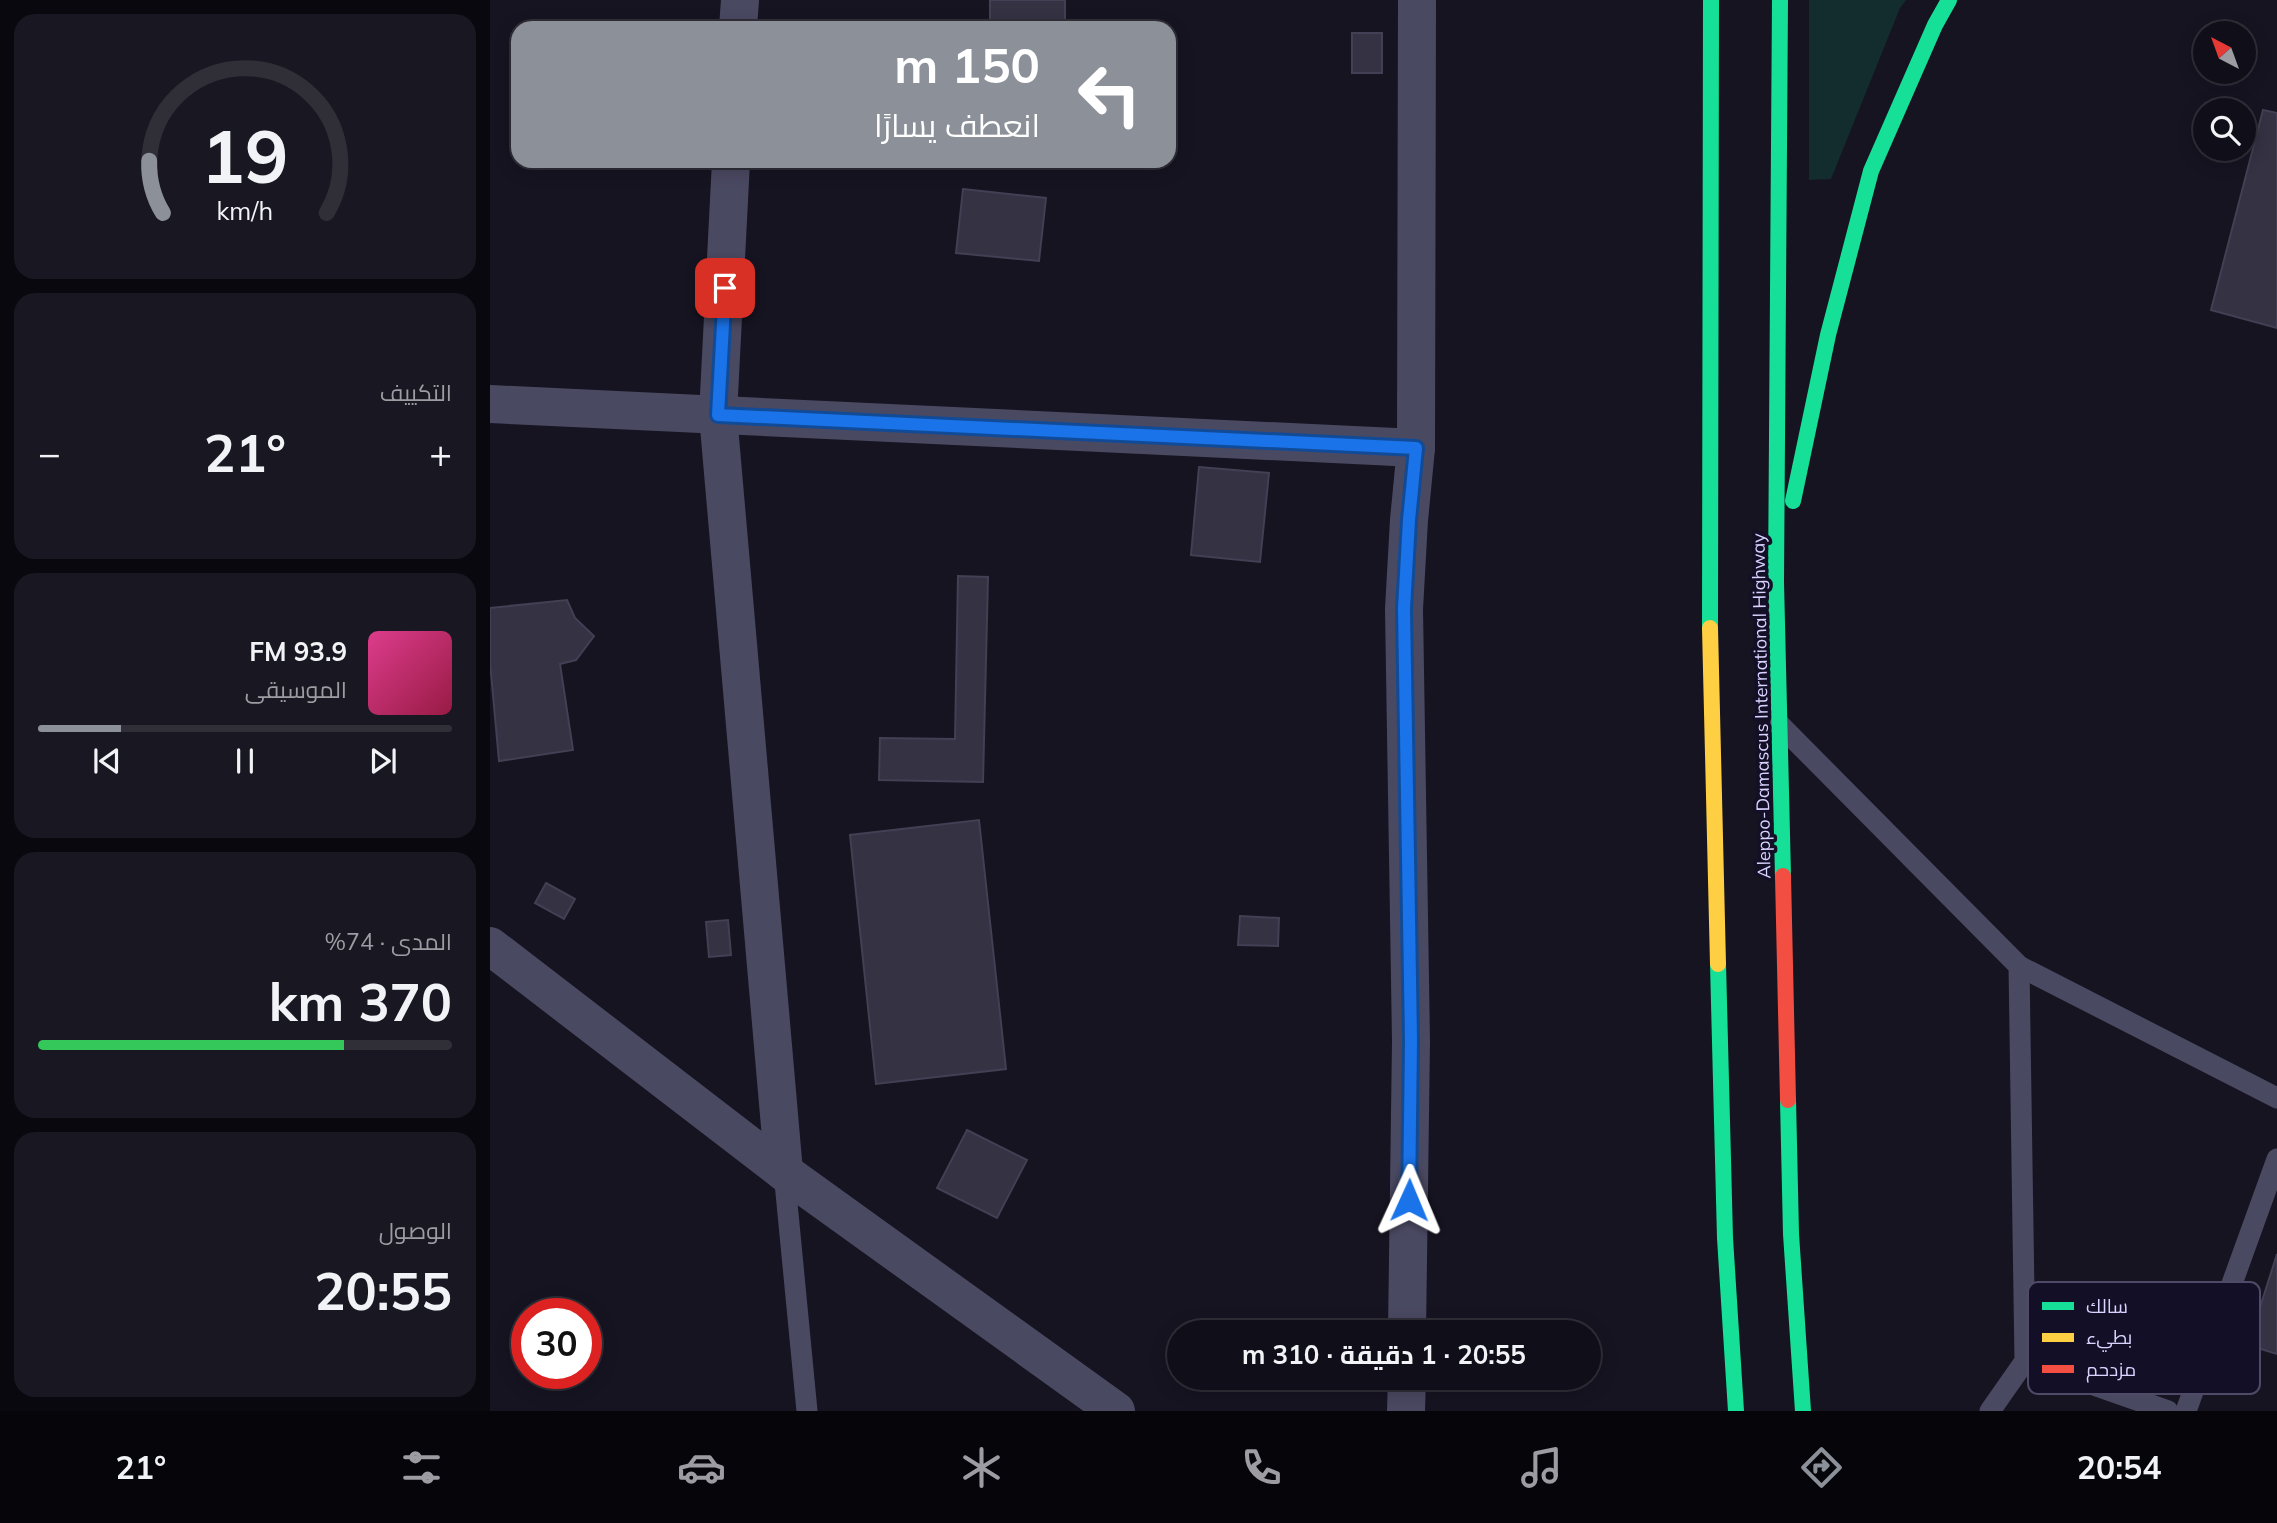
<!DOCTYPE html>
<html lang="ar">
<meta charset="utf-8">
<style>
:root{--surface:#100f19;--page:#191822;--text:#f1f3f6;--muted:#9c9ca2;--line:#302f38;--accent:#8c9099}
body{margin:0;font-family:Mulish,Cairo,sans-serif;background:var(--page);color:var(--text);direction:rtl;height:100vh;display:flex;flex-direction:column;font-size:26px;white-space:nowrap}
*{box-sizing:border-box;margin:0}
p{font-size:23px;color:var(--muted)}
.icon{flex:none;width:38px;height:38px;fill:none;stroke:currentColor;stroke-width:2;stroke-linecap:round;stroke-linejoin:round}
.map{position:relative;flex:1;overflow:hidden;direction:ltr}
.panel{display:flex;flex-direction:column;gap:14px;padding:14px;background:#09080e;width:490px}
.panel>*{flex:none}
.hud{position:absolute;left:21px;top:21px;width:665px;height:147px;border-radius:21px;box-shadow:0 4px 18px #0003,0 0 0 2px var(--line);direction:rtl;background:#8c9099;color:#fff;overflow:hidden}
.needle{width:46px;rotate:319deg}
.fabs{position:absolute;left:1703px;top:21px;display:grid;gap:14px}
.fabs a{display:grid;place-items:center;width:63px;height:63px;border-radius:50%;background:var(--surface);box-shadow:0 4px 18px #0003,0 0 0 2px var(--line);font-size:35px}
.speed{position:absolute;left:21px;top:1298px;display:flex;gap:14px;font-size:35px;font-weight:700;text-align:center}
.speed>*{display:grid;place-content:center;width:91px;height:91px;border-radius:50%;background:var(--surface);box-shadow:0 4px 18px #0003,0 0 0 2px var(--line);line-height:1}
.speed .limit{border:10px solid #d22;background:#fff;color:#111}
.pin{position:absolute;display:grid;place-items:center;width:60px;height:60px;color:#fff;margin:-30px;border-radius:14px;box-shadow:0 4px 10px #0006}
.me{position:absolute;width:77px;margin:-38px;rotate:1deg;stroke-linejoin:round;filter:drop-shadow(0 0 5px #0008)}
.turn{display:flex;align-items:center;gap:24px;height:147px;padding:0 21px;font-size:32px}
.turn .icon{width:91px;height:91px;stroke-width:2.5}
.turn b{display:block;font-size:49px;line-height:60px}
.big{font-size:52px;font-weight:700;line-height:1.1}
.panel .card{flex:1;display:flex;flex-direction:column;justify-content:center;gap:10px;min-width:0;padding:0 24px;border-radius:21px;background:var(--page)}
.panel .dial{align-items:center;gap:0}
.dial svg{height:182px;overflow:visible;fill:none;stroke:var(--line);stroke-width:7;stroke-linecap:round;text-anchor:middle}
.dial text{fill:var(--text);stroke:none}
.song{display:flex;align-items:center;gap:21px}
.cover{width:84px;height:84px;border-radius:10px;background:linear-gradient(135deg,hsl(330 70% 55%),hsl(340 70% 35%))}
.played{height:7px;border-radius:4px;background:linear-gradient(90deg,var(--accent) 20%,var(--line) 20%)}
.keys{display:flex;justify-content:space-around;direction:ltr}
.heat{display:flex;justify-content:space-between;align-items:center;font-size:38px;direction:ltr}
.charge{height:10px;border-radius:5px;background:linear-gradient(90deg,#34c759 74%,var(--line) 0)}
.trip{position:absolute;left:677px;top:1320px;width:434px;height:70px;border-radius:35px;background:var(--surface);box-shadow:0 4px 18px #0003,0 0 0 2px var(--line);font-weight:700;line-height:70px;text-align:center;direction:rtl}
.dock{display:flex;height:112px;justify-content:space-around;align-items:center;background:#06060a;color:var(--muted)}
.dock .icon{width:49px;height:49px}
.dock .active{color:var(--accent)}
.dock b{font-size:32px;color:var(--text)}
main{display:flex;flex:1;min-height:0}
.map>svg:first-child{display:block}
</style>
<main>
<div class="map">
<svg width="1787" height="1411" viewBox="0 0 1787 1411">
<rect width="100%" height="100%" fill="#161421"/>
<path fill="#132c2d" d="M1319 0H1416L1410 8 1341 179 1319 180Z"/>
<g fill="#343243" stroke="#433f54" stroke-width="2">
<rect x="500" y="0" width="75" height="28"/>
<rect x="862" y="33" width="30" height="40"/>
<path d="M1773 110 1787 113V328L1721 310Z"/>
<path d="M473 189 556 198 549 261 466 253Z"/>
<path d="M709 467 779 473 770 562 701 555Z"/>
<path d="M468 576 498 577 493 782 389 780 390 738 465 739Z"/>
<path d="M77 600 85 618 104 636 86 660 70 664 83 750 9 761 0 662V608Z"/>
<path d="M489 820 516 1069 386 1084 360 835Z"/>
<path d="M56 883 85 899 74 919 45 903Z"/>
<path d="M750 916 789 918 788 946 748 945Z"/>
<path d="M238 920 241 955 219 957 216 922Z"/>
<path d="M477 1130 537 1160 507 1218 447 1188Z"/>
<path d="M1787 1254V1354L1758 1345Z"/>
</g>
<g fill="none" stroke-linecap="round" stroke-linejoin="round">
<g stroke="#4a4962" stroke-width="21">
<path d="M1290 725 1529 966 1535 1361 1500 1411"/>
<path d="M1529 966 1787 1098"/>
<path d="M294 1172 317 1411"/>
<path d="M1535 1361 1678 1411"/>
<path d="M1696 1411 1787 1159"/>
</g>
<g stroke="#4a4962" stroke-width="38">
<path d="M248 28 250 0"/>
<path d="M241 161 228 415 294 1172"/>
<path d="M0 404 926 448"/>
<path d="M0 946 294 1172 626 1411"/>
<path d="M917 1332 921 1041 914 609 919 520 926 448 927 0"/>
<path d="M916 1411 917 1377"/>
</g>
<g stroke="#16e098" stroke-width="16">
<path d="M1290 0 1286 582 1293 876"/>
<path d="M1303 501 1338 335 1381 171 1445 25 1459 0"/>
<path d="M1220 628 1221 0"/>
<path d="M1228 964 1235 1238 1246 1411"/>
<path d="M1298 1100 1301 1234 1313 1411"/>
</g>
<path stroke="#ffcf43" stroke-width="16" d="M1220 628 1228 964"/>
<path stroke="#f24e42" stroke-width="16" d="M1293 876 1298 1100"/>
</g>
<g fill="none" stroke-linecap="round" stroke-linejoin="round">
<defs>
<path id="route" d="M235 288 228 415 926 448 919 520 914 609 921 1041 919 1200"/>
</defs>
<use href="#route" stroke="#114b97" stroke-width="18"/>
<use href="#route" stroke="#1a73e8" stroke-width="12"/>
</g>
<g text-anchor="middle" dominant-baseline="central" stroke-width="7" stroke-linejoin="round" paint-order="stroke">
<g font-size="18" fill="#d9d4ff" stroke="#130f26">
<text transform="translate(1271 706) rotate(-91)">Aleppo-Damascus International Highway</text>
</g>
</g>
<rect x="1538" y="1282" width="232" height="112" rx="10" fill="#130f26" stroke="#4e4a67" stroke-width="2"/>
<rect x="1552" y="1302" width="32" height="8" fill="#16e098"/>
<rect x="1552" y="1333" width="32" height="9" fill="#ffcf43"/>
<rect x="1552" y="1365" width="32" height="8" fill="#f24e42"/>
<g font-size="19" fill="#d9d4ff">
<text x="1596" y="1313">سالك</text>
<text x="1596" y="1344">بطيء</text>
<text x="1596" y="1376">مزدحم</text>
</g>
</svg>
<div class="fabs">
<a><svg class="needle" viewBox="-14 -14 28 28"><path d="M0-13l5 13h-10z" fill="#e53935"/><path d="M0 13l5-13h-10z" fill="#9c9ca2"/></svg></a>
<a><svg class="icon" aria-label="search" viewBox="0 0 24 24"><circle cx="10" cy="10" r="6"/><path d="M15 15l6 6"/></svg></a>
</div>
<div class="speed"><div class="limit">30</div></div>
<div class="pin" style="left:235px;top:288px;background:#d93025"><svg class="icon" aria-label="arrive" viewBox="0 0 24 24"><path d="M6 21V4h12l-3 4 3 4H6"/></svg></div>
<svg class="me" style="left:919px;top:1200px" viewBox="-20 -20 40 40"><path d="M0-17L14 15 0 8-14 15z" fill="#1a73e8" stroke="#fff" stroke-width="4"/></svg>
<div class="trip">20:55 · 1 دقيقة · 310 m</div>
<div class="hud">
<div class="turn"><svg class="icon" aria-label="left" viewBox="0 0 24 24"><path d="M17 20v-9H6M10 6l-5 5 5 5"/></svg><div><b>150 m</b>انعطف يسارًا</div></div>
</div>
</div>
<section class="panel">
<div class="card dial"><svg viewBox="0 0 100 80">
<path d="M14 69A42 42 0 1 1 86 69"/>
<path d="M14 69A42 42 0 0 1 8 46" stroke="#8c9099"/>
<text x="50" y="56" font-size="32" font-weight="700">19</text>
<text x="50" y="72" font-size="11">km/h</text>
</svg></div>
<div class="card"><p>التكييف</p>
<div class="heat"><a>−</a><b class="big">21°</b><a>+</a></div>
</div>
<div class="card">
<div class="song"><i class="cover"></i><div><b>93.9 FM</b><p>الموسيقى</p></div></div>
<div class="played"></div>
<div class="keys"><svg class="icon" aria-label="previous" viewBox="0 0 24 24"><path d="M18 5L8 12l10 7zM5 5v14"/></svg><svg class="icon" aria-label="pause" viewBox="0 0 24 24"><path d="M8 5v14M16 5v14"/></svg><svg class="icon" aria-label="next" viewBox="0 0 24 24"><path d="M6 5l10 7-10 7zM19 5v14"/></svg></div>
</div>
<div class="card"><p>المدى · 74%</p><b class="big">370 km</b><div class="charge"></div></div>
<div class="card"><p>الوصول</p><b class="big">20:55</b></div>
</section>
</main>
<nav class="dock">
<b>20:54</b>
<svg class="icon active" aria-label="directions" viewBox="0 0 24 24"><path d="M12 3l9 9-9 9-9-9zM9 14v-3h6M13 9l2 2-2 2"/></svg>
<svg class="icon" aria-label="music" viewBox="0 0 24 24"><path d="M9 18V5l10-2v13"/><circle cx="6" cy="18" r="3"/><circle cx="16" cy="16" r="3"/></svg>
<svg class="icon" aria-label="phone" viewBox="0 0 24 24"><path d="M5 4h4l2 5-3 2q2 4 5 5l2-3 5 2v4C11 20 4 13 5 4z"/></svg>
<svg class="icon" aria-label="climate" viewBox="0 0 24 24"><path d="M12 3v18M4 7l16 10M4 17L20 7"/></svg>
<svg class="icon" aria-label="car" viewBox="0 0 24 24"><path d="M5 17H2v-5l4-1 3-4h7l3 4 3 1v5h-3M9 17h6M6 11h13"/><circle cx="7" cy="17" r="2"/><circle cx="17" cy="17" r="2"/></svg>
<svg class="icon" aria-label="filters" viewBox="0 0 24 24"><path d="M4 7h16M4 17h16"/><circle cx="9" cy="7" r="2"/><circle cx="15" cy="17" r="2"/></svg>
<b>21°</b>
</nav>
